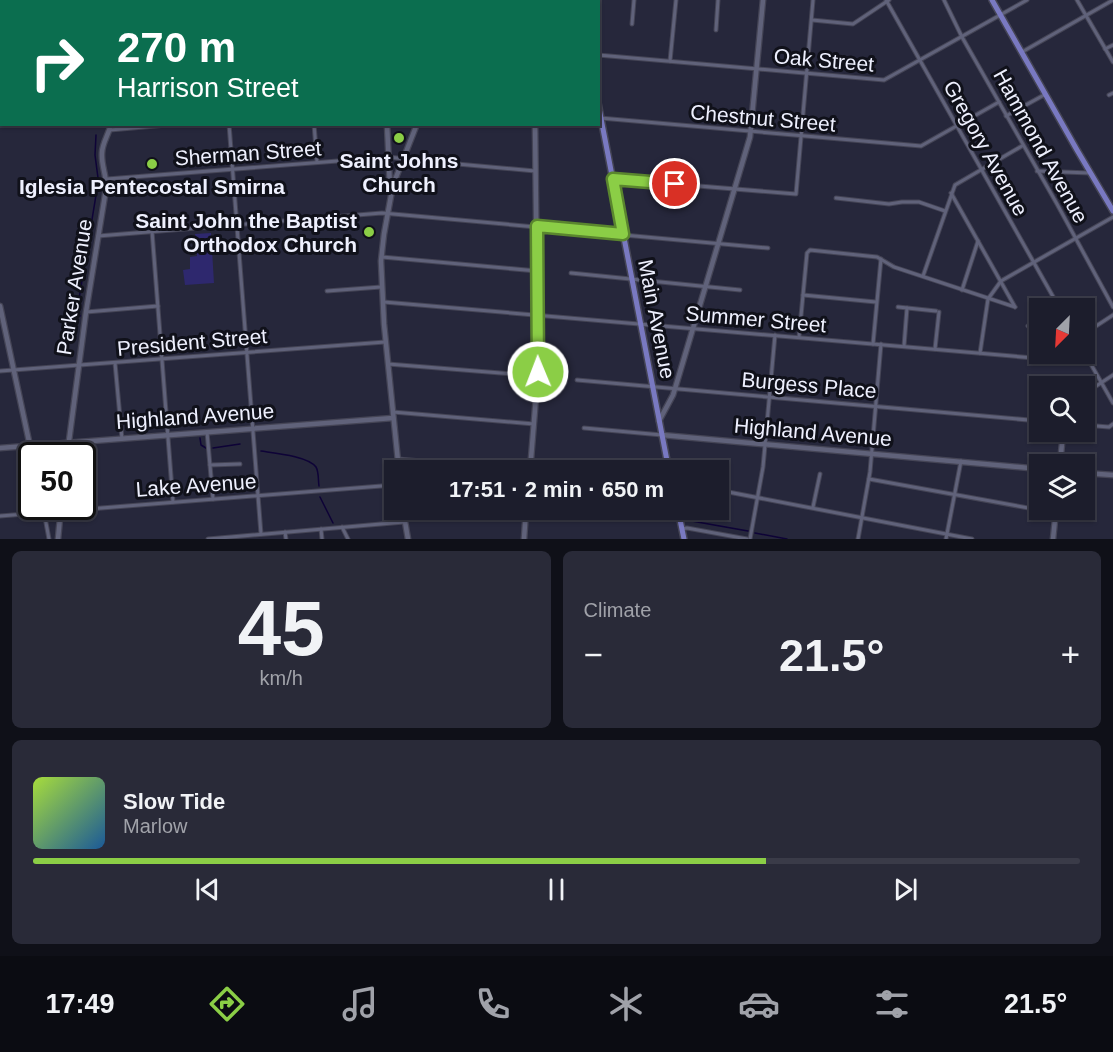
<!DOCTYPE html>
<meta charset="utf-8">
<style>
:root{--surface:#1c1d2c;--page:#292a38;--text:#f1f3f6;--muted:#a0a2a9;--line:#3a3b48;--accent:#8bce46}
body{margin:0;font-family:Helvetica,sans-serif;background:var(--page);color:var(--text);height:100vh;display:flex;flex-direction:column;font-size:22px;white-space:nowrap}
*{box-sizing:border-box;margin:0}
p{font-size:20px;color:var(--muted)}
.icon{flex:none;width:33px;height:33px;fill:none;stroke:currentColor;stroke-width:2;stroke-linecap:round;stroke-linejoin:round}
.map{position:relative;height:539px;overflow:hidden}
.side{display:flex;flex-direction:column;gap:12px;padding:12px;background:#0f1018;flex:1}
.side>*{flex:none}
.hud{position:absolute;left:0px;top:0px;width:600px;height:126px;box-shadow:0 2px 4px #0004,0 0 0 2px var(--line);background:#0b6e4f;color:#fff;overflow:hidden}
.needle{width:39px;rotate:204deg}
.buttons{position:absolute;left:1029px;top:298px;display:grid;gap:12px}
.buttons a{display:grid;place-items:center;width:66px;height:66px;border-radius:0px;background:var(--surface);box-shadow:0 2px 4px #0004,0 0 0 2px var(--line);font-size:30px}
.speed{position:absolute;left:18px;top:442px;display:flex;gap:12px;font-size:30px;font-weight:700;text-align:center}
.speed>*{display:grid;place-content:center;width:78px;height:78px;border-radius:50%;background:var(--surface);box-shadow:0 2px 4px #0004,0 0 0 2px var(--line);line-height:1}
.speed .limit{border:3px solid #111;border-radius:9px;background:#fff;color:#111}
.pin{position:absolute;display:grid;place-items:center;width:51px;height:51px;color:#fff;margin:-26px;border:3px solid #fff;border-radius:50%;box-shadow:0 2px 6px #0007}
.me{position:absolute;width:66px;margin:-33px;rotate:359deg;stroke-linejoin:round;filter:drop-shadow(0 0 4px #0008)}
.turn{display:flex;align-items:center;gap:21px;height:126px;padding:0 18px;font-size:27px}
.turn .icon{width:78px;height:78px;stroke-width:2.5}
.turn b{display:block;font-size:42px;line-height:51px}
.big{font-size:45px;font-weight:600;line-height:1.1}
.side .widget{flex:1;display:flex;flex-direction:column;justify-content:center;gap:9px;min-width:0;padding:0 21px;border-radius:9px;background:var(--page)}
.side .dial{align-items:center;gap:0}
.dial b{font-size:78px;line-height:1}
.song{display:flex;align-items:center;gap:18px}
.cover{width:72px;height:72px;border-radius:9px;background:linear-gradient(135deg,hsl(80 70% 55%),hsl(210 70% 35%))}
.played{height:6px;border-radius:3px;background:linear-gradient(90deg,var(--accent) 70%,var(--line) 70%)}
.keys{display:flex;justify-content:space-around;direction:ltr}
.heat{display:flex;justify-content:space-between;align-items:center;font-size:33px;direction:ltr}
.side .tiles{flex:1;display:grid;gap:12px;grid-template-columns:1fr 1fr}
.widget:last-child{grid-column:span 2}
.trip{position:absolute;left:384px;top:460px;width:345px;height:60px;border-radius:0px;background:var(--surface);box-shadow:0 2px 4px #0004,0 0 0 2px var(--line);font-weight:600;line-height:60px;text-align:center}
.tab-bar{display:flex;height:96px;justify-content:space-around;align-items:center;background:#0b0c12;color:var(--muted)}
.tab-bar .icon{width:42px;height:42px}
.tab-bar .active{color:var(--accent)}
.tab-bar b{font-size:27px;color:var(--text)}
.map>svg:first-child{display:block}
</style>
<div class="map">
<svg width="1113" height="539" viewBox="0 0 1113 539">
<rect width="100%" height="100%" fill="#26273b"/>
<path fill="#2e286e" d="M211 233 214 283 185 285 183 270 190 269V257L197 256 195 234Z"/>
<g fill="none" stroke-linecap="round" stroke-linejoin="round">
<g stroke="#0e0337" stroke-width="1.5">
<path d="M96 135 95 155 98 178"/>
<path d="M80 316 77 311 98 183"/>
<path d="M200 438 201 445 206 448"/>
<path d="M213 448 240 444"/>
<path d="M261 451C274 453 308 456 316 467 319 472 318 480 319 486"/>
<path d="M320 497 333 523"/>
<path d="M686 520 748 531"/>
<path d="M755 533 787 539"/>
</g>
<defs>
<g id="street">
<path d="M220 0V2"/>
<path d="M304 0V2"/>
<path d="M886 0 1060 309"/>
<path d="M944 0 962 37 1057 204 1113 307"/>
<path d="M1077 0 1113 62"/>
<path d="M812 20 853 24 889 0"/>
<path d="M632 24 634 0"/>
<path d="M716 30 718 0"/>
<path d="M1105 49 1113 45"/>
<path d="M1022 52 1113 0"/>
<path d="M598 55 884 80 1027 0"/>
<path d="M670 61 676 0"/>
<path d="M1109 95 1113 93"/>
<path d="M1006 116 1044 95"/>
<path d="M600 118 921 146 999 102"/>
<path d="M229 124 261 534"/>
<path d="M314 124 317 162"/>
<path d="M110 130 178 124"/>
<path d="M1037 171 1090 173"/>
<path d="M107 179 389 157 413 160 535 171"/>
<path d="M613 179 796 194 813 0"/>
<path d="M951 193 1015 307"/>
<path d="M836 198 889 204 902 202H919L945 211"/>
<path d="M152 231 173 502"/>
<path d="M98 236 382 213 768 248"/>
<path d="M382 257 537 271"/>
<path d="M571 273 740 290"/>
<path d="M923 276 955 185 1022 146"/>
<path d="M962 290 978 241"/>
<path d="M327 291 381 287"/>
<path d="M803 295 876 302"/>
<path d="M384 302 1046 359 1054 354"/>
<path d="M898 307 936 311"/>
<path d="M86 312 158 306"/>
<path d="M1028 326 1040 319"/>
<path d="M1084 334 1113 315"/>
<path d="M799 337 807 253 810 250 877 257 894 267 1015 307"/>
<path d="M873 344 881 259"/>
<path d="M904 346 907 308"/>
<path d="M935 349 939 312"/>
<path d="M1084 352 1113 403"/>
<path d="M980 353 988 299 1001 281 1113 217"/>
<path d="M115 363 122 439"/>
<path d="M388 364 538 376"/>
<path d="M0 371 385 342"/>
<path d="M577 380 1040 421"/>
<path d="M1084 394 1113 375"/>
<path d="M393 412 534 424"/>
<path d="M1084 425 1109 427 1113 424"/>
<path d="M584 428 662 435"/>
<path d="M207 432 213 499"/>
<path d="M398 459 530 470"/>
<path d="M210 465 240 464"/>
<path d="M869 479 1056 513"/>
<path d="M718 490 972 539"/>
<path d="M813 507 820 474"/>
<path d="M453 510 499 514"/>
<path d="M44 512 49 539"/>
<path d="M0 516 394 485"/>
<path d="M342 527 348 539"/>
<path d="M321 529 322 539"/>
<path d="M682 529 687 528 747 539"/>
<path d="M285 532 286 539"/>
<path d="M208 539 404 522"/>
<path d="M750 539 763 467 775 335"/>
<path d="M858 539 870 472 881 344"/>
<path d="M946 539 961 461"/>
</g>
<g id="secondary">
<path d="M32 0H63"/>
<path d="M93 0V2"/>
<path d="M377 0V2"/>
<path d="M454 0V2"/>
<path d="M16 2 17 0"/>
<path d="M472 2 473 0"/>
<path d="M534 2V0"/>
<path d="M0 77 2 70"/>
<path d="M387 124 390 188"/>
<path d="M0 306 30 446"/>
<path d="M659 421 673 395 677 382 750 137 763 0"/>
<path d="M662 435 1040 469"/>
<path d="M0 448 393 418"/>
<path d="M67 456 86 312 106 189C107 175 101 166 102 153 102 143 109 134 111 124"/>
<path d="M1060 465 1063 432"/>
<path d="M399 471 384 324 381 261 384 234 393 185 417 124"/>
<path d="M530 471 538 372 535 124"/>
<path d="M1084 473 1113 475"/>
<path d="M403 510 408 539"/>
<path d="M58 539 61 507"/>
<path d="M524 539 526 510"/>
<path d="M1053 539 1056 510"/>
</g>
<g id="primary">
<path d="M579 0 580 2"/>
<path d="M992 0 1077 150 1113 211"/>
<path d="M598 103 669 471"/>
<path d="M678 510 684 539"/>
</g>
<g id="highway">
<path d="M66 2 68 0"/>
<path d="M77 2 79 0"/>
<path d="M0 33H2"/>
<path d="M0 47 2 46"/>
<path d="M0 54 2 53"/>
</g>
</defs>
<use href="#street" stroke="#454556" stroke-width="5"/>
<use href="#secondary" stroke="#454556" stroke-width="7"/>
<use href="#primary" stroke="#454556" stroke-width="8"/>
<use href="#highway" stroke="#454556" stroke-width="8"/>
<use href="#street" stroke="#60627a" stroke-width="3"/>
<use href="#secondary" stroke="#60627a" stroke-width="4.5"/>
<use href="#primary" stroke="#7979c1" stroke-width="5"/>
<use href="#highway" stroke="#8a89f1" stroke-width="6"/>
</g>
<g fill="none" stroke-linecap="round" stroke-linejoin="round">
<defs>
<path id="route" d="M538 372 537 226 623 234 613 179 675 184"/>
</defs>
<use href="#route" stroke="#5a862e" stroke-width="15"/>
<use href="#route" stroke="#8bce46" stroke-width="10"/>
</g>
<g fill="#8bce46" stroke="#10111a" stroke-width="2">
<circle cx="399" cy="138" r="6"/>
<circle cx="152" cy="164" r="6"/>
<circle cx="369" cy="232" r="6"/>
</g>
<g text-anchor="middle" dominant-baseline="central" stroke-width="6" stroke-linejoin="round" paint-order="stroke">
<g font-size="21" fill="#eef0fe" stroke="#10111a">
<text transform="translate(824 60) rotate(5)">Oak Street</text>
<text transform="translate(763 118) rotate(5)">Chestnut Street</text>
<text transform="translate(1041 146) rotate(61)">Hammond Avenue</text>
<text transform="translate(986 148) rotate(61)">Gregory Avenue</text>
<text transform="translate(248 153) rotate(-4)">Sherman Street</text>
<text transform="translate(74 287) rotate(-81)">Parker Avenue</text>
<text transform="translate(657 319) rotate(79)">Main Avenue</text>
<text transform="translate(756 319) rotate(5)">Summer Street</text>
<text transform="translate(192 342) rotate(-5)">President Street</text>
<text transform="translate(809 385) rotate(5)">Burgess Place</text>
<text transform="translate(195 416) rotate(-4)">Highland Avenue</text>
<text transform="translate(813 432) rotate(5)">Highland Avenue</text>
<text transform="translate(196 485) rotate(-4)">Lake Avenue</text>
</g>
<g font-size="21" font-weight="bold" fill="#eef0fe" stroke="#10111a">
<text x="399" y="160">Saint Johns<tspan x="399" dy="24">Church</tspan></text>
<text x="152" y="186">Iglesia Pentecostal Smirna</text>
<text x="357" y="220" text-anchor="end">Saint John the Baptist<tspan x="357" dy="24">Orthodox Church</tspan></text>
</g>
</g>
</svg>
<div class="buttons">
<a><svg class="needle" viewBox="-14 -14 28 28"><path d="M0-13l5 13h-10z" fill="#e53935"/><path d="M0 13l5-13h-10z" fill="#a0a2a9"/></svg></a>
<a><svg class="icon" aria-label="search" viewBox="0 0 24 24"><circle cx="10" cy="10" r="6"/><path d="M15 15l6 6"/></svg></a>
<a><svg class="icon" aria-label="layers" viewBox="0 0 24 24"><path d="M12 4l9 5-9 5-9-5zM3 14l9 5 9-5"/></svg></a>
</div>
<div class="speed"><div class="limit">50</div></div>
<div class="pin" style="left:675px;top:184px;background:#d93025"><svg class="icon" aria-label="arrive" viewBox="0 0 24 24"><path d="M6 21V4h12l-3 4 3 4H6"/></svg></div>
<svg class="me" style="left:538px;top:372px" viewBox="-20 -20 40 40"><circle r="17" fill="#8bce46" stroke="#fff" stroke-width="3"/><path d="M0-11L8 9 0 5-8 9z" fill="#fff"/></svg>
<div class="trip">17:51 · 2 min · 650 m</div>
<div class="hud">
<div class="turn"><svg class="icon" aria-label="right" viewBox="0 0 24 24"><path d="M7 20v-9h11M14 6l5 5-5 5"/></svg><div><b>270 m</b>Harrison Street</div></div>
</div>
</div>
<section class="side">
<div class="tiles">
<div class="widget dial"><b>45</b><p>km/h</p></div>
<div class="widget"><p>Climate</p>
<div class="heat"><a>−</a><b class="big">21.5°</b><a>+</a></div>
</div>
<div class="widget">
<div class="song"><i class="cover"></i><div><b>Slow Tide</b><p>Marlow</p></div></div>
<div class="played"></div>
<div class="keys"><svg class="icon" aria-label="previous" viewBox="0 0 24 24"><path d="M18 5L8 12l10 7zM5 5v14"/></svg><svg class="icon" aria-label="pause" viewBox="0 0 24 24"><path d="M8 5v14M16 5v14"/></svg><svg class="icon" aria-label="next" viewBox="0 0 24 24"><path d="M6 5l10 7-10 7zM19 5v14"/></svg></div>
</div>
</div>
</section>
<nav class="tab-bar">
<b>17:49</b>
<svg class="icon active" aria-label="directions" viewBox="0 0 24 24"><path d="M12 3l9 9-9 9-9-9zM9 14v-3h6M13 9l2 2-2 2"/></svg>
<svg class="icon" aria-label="music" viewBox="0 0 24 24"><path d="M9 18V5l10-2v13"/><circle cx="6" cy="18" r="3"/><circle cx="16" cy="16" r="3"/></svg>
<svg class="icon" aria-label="phone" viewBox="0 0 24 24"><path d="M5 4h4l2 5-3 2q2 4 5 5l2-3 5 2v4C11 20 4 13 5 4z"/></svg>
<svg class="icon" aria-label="climate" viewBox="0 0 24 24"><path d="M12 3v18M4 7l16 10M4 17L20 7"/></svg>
<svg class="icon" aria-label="car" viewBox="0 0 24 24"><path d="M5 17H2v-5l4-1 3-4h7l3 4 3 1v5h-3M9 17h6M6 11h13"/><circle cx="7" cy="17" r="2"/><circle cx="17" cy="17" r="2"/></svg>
<svg class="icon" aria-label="filters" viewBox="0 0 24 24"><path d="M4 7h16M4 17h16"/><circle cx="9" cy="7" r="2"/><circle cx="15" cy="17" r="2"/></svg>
<b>21.5°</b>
</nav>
